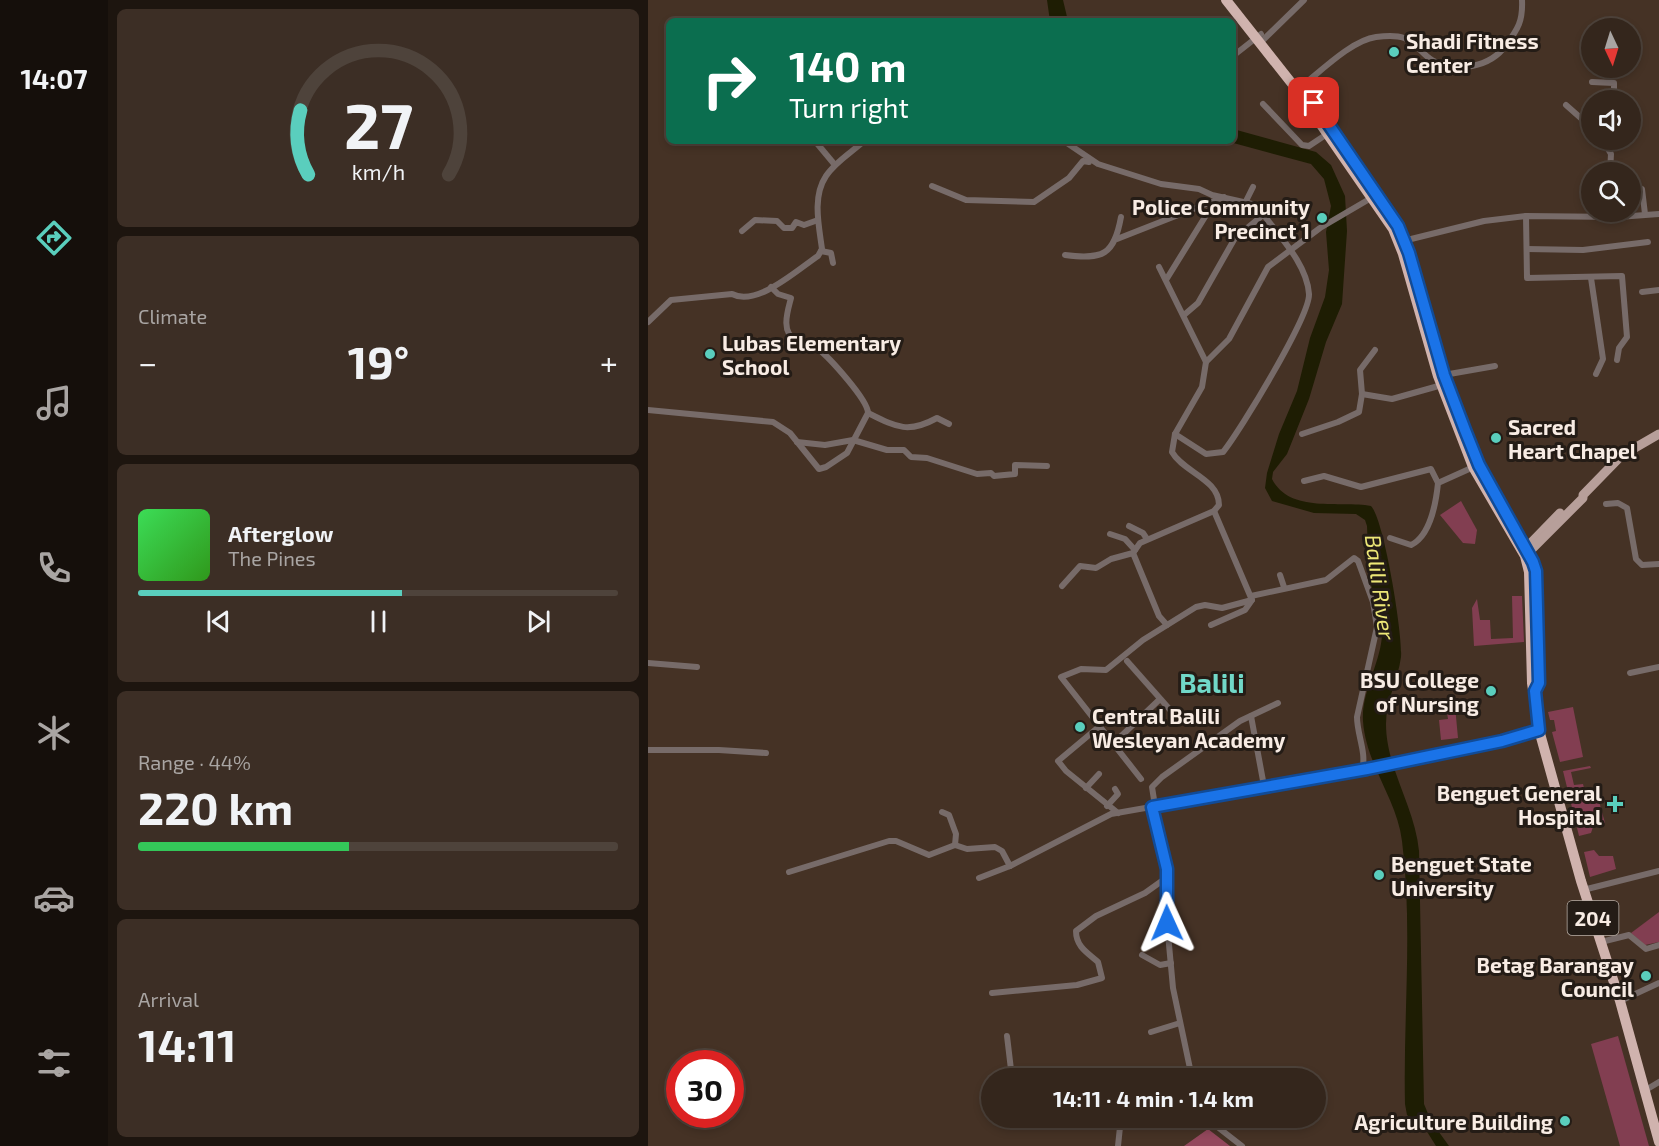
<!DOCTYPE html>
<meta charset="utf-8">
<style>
:root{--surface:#34261c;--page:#3c2e25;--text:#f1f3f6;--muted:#a9a5a3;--line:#4e433b;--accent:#5acebd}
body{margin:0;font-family:"Exo 2",sans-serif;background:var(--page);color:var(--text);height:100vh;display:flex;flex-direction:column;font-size:22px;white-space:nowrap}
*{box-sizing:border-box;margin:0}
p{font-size:20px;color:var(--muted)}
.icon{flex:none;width:33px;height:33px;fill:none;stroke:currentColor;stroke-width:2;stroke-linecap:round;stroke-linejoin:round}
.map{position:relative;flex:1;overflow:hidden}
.side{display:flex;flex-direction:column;gap:9px;padding:9px;background:#1d150f;width:540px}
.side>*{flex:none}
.guide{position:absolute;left:18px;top:18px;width:570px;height:126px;border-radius:9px;box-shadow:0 3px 9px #0003,0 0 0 2px var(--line);background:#0b6e4f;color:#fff;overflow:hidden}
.needle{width:39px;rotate:176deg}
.controls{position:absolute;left:933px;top:18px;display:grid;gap:12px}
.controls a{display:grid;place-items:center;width:60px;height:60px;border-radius:50%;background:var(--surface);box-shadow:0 3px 9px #0003,0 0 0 2px var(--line);font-size:30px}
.speed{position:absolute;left:18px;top:1050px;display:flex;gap:12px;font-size:30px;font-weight:700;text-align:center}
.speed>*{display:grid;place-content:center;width:78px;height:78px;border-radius:50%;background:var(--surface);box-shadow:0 3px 9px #0003,0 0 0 2px var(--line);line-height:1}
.speed .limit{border:9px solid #d22;background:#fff;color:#111}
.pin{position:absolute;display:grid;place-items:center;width:51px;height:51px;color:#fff;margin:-26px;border-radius:12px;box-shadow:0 3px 9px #0006}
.me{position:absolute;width:66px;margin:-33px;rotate:359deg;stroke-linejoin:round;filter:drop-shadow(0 0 4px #0008)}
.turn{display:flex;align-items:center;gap:21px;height:126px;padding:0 24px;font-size:27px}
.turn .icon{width:78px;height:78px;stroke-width:2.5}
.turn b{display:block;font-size:42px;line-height:51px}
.big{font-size:45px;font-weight:700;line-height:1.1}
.side .tile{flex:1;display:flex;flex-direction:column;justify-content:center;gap:9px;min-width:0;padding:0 21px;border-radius:9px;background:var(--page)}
.side .dial{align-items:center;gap:0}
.dial svg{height:156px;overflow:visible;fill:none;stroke:var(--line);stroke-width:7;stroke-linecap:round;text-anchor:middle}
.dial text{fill:var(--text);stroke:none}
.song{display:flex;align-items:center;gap:18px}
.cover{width:72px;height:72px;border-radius:9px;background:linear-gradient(135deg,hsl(130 70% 55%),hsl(110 70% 35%))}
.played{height:6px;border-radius:3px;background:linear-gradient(90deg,var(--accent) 55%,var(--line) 55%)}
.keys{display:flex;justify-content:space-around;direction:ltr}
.heat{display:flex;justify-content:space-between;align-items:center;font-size:33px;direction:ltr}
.charge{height:9px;border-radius:4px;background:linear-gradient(90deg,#34c759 44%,var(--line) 0)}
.trip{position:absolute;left:333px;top:1068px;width:345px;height:60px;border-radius:30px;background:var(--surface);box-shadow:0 3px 9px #0003,0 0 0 2px var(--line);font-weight:700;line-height:60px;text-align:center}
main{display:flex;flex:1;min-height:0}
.tabs{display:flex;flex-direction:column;width:108px;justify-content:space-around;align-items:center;background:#150f0b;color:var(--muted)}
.tabs .icon{width:42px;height:42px}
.tabs .current{color:var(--accent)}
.tabs b{font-size:27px;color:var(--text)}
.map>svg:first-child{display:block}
</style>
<main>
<nav class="tabs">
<b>14:07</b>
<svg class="icon current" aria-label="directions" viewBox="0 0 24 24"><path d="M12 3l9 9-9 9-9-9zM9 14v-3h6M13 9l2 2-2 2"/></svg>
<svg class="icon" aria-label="music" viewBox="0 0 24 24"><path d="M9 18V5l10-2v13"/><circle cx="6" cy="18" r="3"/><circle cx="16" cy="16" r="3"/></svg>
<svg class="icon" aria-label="phone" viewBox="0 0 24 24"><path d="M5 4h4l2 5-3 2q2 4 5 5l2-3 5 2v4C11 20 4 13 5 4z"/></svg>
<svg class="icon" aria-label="climate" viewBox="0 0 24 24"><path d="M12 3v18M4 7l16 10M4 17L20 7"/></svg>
<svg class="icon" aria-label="car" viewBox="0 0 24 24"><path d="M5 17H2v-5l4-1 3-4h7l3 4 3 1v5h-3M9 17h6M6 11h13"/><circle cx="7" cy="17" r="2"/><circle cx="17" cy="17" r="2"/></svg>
<svg class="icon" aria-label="filters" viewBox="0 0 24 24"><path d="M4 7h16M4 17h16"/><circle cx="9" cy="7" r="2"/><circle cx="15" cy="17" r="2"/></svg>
</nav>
<section class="side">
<div class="tile dial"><svg viewBox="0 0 100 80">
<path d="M14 69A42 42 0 1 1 86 69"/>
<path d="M14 69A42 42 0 0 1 10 36" stroke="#5acebd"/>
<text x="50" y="56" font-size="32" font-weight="700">27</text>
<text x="50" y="72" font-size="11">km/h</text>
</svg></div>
<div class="tile"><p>Climate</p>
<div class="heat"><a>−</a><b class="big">19°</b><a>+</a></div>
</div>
<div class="tile">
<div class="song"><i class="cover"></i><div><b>Afterglow</b><p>The Pines</p></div></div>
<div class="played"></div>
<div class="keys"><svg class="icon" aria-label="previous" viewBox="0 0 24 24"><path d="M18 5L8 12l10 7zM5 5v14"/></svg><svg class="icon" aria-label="pause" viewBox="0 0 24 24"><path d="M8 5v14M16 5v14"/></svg><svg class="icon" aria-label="next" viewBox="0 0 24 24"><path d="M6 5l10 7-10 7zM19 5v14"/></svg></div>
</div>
<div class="tile"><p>Range · 44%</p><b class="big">220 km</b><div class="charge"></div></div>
<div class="tile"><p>Arrival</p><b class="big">14:11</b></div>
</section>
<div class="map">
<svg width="1011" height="1146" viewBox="0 0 1011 1146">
<rect width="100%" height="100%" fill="#453225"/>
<g fill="#823e51">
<path d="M813 501 829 530 827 544 815 543 792 515Z"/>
<path d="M864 596H874L876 642 826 646 824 608 829 599 832 620H842L843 639 865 638Z"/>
<path d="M798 706H807L810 738 793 740 791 720 800 719Z"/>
<path d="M925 707 935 757 912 762 904 732 908 731 906 720H902L900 712Z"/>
<path d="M942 766 943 768 923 772 926 785 935 784 937 792 943 790 949 794 957 823 945 827 943 833 931 836 915 771Z"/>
<path d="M946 850 951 856H965L968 869 942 877 936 852Z"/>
<path d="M1011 912V942L997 945 983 933Z"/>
<path d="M970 1036 1001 1146H972L943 1044Z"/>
</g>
<path fill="#94485d" d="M560 1129 582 1146H536Z"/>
<g fill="#1e1d03">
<path d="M399 0H415L420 21H402Z"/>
<path d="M585 129 668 152 683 165 697 196 699 231 694 304 678 342 661 399 639 454 625 472 624 479C642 514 692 500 723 506 736 519 755 635 753 657 750 680 738 700 738 724 738 768 767 807 771 851L776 1104 783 1121 801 1146H788L778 1130 759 1115 757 1104C755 1017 765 928 754 841 749 799 718 765 715 721 713 692 734 660 734 633 734 615 726 598 722 580 719 563 720 544 719 526L717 520 708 514 666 513 624 501 617 488 619 473 631 434 649 391 662 338 677 297 681 270 678 232 683 206 676 179 663 164 578 141H585Z"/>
</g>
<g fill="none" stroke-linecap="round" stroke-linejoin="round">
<g stroke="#776b69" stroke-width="6">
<path d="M612 43 656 0"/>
<path d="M585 56 613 34"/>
<path d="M944 82 966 83V100"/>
<path d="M649 90C669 75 703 40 728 37 736 36 748 35 756 38 767 42 774 54 784 60 807 74 843 67 858 45 870 29 875 21 874 0"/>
<path d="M615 104 654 145 661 146 685 130"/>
<path d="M918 105 944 128"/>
<path d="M955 140 963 154 962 172"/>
<path d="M167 141 187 165"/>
<path d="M416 141 450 164 513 184 551 189 564 195 604 204 610 207C627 232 659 262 661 294 662 316 592 431 575 452L558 454 527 434"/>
<path d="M982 184 994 189 997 214"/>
<path d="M284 186 318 200 386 202 421 178 435 161 441 162"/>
<path d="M598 201 605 187"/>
<path d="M94 231 107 220 129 221 136 228H144L148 222 156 225 170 220"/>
<path d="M469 239 576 197"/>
<path d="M751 242 836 221 878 216"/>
<path d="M879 249 935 250 1000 242"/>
<path d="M173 251 183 253 185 263"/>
<path d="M417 255C455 260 466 255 473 217"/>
<path d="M943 278 955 359 948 374"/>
<path d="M518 280 565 204"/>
<path d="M994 292 1011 290"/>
<path d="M536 315 550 303 587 238 615 215"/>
<path d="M0 322 23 300 84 294C109 307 149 270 170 256L174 249C171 226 164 197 178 176 187 162 204 152 216 141"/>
<path d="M969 360 971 348 979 337 974 276 879 278 878 216 970 217 1011 214"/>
<path d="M558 362 581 339 620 267 672 228 730 194"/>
<path d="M790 376 847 366"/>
<path d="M714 394 744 399 794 385"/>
<path d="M0 410 125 422 142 433 171 469 178 467 199 453 220 413C220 400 181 357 169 348 163 342 155 344 148 340 132 332 140 310 143 298L130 294 123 287"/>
<path d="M220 413C248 427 260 434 289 418L301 424"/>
<path d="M654 434 690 422 711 412 714 394 712 370 727 350"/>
<path d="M149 442 177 445 205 440 239 450H256L263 457 279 458 329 474 343 473 346 476 367 474V465L399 466"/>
<path d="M656 481 676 476 713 487 783 469 790 483"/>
<path d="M958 504 970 503 979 508 988 559 994 565 1011 564"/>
<path d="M481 526 495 533 499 539"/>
<path d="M462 534 477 539 487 550"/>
<path d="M742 538 763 545C782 536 788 503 790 483L830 465"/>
<path d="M485 553 511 616 519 625"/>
<path d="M632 575 636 587"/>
<path d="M414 586 432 566 448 568 463 559 485 553 492 543 566 511 571 505C571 479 535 472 524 452L527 434 554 387 558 362 511 267"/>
<path d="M603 596 678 580 706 558 710 561 725 602 729 627 709 717C709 735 719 753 714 770"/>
<path d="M563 625 597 610 604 600 566 511"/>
<path d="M479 661 524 712"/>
<path d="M0 663 49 667"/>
<path d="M982 673 1011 667"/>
<path d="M603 716 616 786"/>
<path d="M453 725 410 761 418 771 470 813"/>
<path d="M467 742 512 699"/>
<path d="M0 750H71L118 753"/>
<path d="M493 779 413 677 433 669 458 670 495 640 548 607 557 605 574 608 604 600"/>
<path d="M438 788 451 774"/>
<path d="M459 806 470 794 467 789"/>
<path d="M507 806 504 787 514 777 592 721 630 703"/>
<path d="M504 807 519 869V923L525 988 544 1078"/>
<path d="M294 812 301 815 308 834 307 845"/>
<path d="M141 872 241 841H248L281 855 307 845 319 849 347 847 354 851 362 866"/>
<path d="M331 878 362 866 463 814 719 769 854 741 891 730"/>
<path d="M935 890 1011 871"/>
<path d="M953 942 981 935 998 949 1011 945"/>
<path d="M494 955 512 965 523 963"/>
<path d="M344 993 429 985 454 978 450 962C440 953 428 947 428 931L448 916 497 893 518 878"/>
<path d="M972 1001 1011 983"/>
<path d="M503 1032 532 1023"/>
<path d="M359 1036 364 1078"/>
<path d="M996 1091 1011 1082"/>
<path d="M368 1118 369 1120"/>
<path d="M558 1118 594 1146"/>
<path d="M470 1146 472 1127 480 1118"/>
</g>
<g stroke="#b79f9a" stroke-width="9">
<path d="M876 550 912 513"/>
<path d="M877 556 935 498V495L973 456 1011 434"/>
</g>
<path stroke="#d0b3ae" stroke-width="10" d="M578 0 649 90 745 229 755 254 790 376 825 467 877 556 881 572 884 683 891 730 933 881 972 1001 1011 1142"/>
</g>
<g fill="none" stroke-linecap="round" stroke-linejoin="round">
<defs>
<path id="route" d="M519 923V869L504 807 719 769 854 741 891 730 887 691 891 683 888 571 885 562 831 465 817 430 796 375 761 253 750 226 666 103"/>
</defs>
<use href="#route" stroke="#114b97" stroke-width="15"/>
<use href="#route" stroke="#1a73e8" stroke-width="10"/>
</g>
<g fill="#5acebd" stroke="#241c16" stroke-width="2">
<circle cx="746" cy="52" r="6"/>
<circle cx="674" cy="218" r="6"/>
<circle cx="62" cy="354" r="6"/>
<circle cx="848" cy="438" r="6"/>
<circle cx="843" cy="691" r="6"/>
<circle cx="432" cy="727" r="6"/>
<path d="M964 795h6v6h6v6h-6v6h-6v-6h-6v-6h6z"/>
<circle cx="731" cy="875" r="6"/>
<circle cx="998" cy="976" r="6"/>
<circle cx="917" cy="1121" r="6"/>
</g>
<g text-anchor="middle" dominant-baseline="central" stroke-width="6" stroke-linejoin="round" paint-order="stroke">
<rect fill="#241c16" stroke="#b8aea6" stroke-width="1.5" x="919.5" y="901" width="51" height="34" rx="4.5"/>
<g font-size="20" font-weight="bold" fill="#f8ece4">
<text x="945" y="918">204</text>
</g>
<g font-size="21" font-weight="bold" fill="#f8ece4" stroke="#241c16" text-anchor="start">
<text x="758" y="40">Shadi Fitness<tspan x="758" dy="24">Center</tspan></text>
<text x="662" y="206" text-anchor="end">Police Community<tspan x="662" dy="24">Precinct 1</tspan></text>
<text x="74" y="342">Lubas Elementary<tspan x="74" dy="24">School</tspan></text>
<text x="860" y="426">Sacred<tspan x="860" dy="24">Heart Chapel</tspan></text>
<text x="831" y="679" text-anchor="end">BSU College<tspan x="831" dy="24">of Nursing</tspan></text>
<text x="444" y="715">Central Balili<tspan x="444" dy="24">Wesleyan Academy</tspan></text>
<text x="954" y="792" text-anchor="end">Benguet General<tspan x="954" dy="24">Hospital</tspan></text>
<text x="743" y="863">Benguet State<tspan x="743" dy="24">University</tspan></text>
<text x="986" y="964" text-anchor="end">Betag Barangay<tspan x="986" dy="24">Council</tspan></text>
<text x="905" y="1121" text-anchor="end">Agriculture Building</text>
</g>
<g font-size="22" font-style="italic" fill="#ede777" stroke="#241c16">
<text transform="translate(733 587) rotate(82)">Balili River</text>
</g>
<g font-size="27" font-weight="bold" fill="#71d8c8" stroke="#241c16">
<text x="564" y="682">Balili</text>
</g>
</g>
</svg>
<div class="controls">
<a><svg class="needle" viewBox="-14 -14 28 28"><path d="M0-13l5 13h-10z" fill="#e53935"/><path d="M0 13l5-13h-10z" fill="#a9a5a3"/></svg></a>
<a><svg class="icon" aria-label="sound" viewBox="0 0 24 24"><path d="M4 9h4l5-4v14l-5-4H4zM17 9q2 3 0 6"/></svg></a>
<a><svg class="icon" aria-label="search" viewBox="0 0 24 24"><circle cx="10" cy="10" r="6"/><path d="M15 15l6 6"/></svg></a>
</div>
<div class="speed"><div class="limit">30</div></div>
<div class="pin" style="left:666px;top:103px;background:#d93025"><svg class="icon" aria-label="arrive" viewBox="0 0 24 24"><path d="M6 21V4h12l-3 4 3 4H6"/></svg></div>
<svg class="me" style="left:519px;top:923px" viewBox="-20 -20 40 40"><path d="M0-17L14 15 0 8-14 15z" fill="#1a73e8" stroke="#fff" stroke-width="4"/></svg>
<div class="trip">14:11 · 4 min · 1.4 km</div>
<div class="guide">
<div class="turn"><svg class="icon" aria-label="right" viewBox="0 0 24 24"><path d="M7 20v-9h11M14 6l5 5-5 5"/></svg><div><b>140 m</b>Turn right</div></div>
</div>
</div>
</main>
